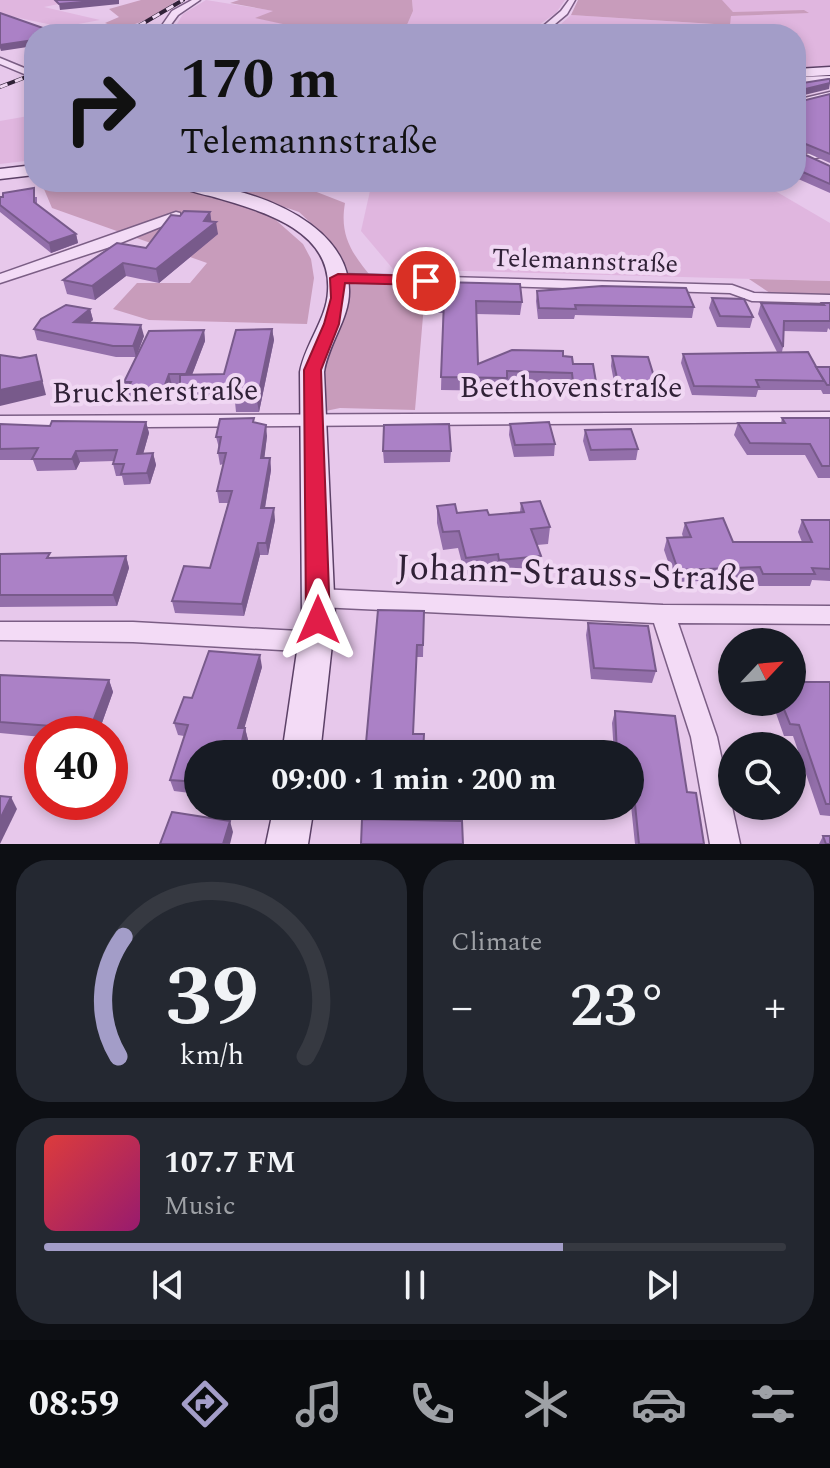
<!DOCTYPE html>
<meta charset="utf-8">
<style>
:root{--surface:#171b24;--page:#242831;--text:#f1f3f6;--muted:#9ea1a6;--line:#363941;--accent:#a39dc8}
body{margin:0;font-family:Spectral,serif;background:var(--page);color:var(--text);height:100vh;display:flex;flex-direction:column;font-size:30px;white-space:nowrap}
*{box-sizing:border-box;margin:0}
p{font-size:26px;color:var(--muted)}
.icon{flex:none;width:44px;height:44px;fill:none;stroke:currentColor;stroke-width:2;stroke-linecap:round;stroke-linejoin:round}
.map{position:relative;height:844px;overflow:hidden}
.sheet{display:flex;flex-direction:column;gap:16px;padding:16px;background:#0d0f14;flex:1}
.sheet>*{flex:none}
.top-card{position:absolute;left:24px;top:24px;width:782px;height:168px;border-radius:32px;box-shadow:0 4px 12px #0003;background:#a39dc8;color:#111;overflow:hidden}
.needle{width:52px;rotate:64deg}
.controls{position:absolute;left:718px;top:628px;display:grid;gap:16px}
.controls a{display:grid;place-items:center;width:88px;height:88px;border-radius:50%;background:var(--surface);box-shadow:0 4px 12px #0003;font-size:40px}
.speed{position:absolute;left:24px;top:716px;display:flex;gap:16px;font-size:40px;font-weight:700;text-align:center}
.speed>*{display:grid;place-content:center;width:104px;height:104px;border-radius:50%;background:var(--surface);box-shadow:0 4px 12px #0003;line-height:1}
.speed .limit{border:12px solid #d22;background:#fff;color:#111}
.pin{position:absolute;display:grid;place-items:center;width:68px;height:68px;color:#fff;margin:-34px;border:4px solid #fff;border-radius:50%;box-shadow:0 2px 8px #0007}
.me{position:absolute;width:88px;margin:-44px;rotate:0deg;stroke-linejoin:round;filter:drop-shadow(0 0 6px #0008)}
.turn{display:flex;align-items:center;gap:28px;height:168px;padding:0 24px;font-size:36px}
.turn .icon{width:104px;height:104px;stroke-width:2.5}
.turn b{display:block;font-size:56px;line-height:68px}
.big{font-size:60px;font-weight:700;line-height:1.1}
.sheet .tile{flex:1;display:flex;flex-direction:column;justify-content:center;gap:12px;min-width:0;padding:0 28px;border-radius:32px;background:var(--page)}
.sheet .dial{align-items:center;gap:0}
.dial svg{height:208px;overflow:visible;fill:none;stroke:var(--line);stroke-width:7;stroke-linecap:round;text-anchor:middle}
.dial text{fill:var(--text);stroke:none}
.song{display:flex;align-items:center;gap:24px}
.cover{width:96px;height:96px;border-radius:12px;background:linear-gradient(135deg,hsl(0 70% 55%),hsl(320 70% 35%))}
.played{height:8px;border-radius:4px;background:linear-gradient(90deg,var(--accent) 70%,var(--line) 70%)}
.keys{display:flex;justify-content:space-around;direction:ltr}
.heat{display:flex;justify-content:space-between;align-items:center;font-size:44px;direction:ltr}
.sheet .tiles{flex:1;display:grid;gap:16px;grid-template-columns:1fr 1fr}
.tile:last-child{grid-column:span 2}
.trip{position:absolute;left:184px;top:740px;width:460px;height:80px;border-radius:40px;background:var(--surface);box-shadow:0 4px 12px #0003;font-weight:700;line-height:80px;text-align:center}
.tabs{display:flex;height:128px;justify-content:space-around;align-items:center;background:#090b0e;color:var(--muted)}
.tabs .icon{width:56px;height:56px}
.tabs .on{color:var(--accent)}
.tabs b{font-size:36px;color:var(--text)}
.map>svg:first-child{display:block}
</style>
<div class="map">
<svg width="830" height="844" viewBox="0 0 830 844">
<rect width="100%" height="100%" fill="#e7c8eb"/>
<g fill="#e0b6df">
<path d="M0 0H78L44 7 100 20 62 27 0 14Z"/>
<path d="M206 0 275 11 257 18 330 33 171 34 183 14Z"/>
<path d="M412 0H565L556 13 526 34H403L413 11Z"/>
<path d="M721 0H830V66L796 67V34H550L571 15 729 25 731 16 808 12H733Z"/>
<path d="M34 115V160L0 164V121Z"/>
<path d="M372 182H760L830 223V281L393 269 361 231Z"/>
</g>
<g fill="#c89cbb">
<path d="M141 0H178C158 13 130 35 105 23L119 17 109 9Z"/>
<path d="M239 0H412L413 11 403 34H329L255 18 273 11 230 3Z"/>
<path d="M578 0H722L733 12 804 10 809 13 731 16 730 25 571 15Z"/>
<path d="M41 182H158L269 214 303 244 311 259 314 278 307 324 149 320 113 309 137 283H190L207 263 52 208Z"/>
<path d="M212 182H291L345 203C339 237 353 255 374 280L426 281 415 410 340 408 311 414 338 278 327 238 299 212Z"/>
<path d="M749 279 830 281V299L776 297Z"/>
</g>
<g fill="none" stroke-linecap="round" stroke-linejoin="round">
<defs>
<g id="street">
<path d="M192 0H200L178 15 164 34H156L172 11Z"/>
<path d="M569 0H575L567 14 543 34H534L561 11Z"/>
<path d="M0 58 34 72V78L0 64Z"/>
<path d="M830 76V82L796 83V77Z"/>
<path d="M830 92V98L796 106V100Z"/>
<path d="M830 149V155L796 162V156Z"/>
<path d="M207 182H222L205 192H197V186Z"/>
<path d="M176 212 180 213V219L113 246 0 283V274Z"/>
<path d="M338 274 732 285 754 293 830 295V303L752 301 730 293 333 281 331 278Z"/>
<path d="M830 412V422L0 428V416Z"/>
<path d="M319 589 663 605 830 606V624L678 623 717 737 740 844H710L691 737 654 623 319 607 311 604 308 598 311 592Z"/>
<path d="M0 622H133L317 632 325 635 329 642 325 649 317 652 133 642 0 640Z"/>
</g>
<g id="secondary">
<path d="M830 67V75L796 77V69Z"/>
<path d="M34 165V175L0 179V169Z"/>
<path d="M175 182C234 182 348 216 349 290 350 318 328 344 324 372L335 617 320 754H282L302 617 300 372C305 344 327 319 328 291 332 229 261 211 214 197 202 194 184 191 175 182Z"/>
<path d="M274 806H314L308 844H266Z"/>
</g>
</defs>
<use href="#street" stroke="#7b5e85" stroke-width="3"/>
<use href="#secondary" stroke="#5c4167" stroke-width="3"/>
<use href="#street" fill="#f3dbf6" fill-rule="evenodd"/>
<use href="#secondary" fill="#f3dbf6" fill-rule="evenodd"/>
<defs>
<g id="rail">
<path d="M125 34 183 0"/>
<path d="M0 87 34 74"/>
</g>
</defs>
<use href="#rail" stroke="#302137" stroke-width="4"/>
<use href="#rail" stroke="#f0d7f3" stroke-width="3" stroke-dasharray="8" stroke-linecap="butt"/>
</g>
<g fill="#936faa">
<path d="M830 94V163L796 148 797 151 830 166V193L796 178V100L798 102Z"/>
<path d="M0 197H37V204L76 234 78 243 51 253 0 212Z"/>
<path d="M210 212 211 222 218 234 159 283 126 276 95 300 67 294 63 280 146 248 180 216Z"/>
<path d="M440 282 522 302 520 315 476 314 478 364 563 356 596 382 594 396 571 395 570 386 507 385 506 391 441 390 443 313H438Z"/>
<path d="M537 291 694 307 692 318 575 315 574 319H538L536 301Z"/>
<path d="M712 298 753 317 750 328 717 327 709 308Z"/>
<path d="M761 303 822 305V303H830V330L828 328 827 332 783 331V347L782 352 816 367H830V394H823L821 390H758L756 397 692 395 681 363 683 354 777 352 758 314Z"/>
<path d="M90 309 93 320 89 323 144 336 136 357H116L37 340 34 329Z"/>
<path d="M272 329 274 340 259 412H236L235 402 182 401 180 385H172L165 401H130L124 382 204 330 205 341 192 375 224 374Z"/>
<path d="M612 356 656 383 653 394 616 393 611 366Z"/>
<path d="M254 418V423L267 436 264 458H270L271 470 265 508 275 520 268 555H260L244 616 175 613 172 601 210 568 228 503H219L217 491 223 464 220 465 218 453 219 448 216 437Z"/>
<path d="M782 418H830V478H818L805 455H747L734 435 738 423H781Z"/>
<path d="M146 422 149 433 143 454 153 453 156 465 150 484 124 485 122 476H116L113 464 114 461 80 462 76 470 37 471 33 460H0V424L50 426Z"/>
<path d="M510 424 555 444 554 456 514 457 509 435Z"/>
<path d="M585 430 638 449 636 460 589 461 583 441Z"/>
<path d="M383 451H451L450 462 384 463Z"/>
<path d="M521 503 550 527 548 544 537 545 541 556 539 573 498 578 496 572 465 575 458 548 443 550 437 523V506L457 513 489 515 520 512Z"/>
<path d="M802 520H830V581L812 580 810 586H759L756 579 675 582 664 550 667 538 683 537 682 534 685 523 733 542H802L798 532Z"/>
<path d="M0 554 51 558 126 556 129 568 117 606 0 607Z"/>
<path d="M424 611 423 657H417L365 754Z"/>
<path d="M588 623 656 671 652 683 591 679 586 635Z"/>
<path d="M262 667 244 728H245L248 740 244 754H198V794L174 791 170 780 184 736 178 735 174 723 192 698Z"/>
<path d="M0 675 109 680 113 692 98 734H42V737L0 733Z"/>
<path d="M830 682V816L820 815 793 736H784L772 702H792Z"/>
<path d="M615 711 687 792 704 844H635L630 796V754H614L612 723Z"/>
<path d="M823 836 830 844H819Z"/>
</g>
<g fill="#785a8b">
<path d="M105 0H119V4L60 10 59 4Z"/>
<path d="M34 40V46L1 51 0 48V45Z"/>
<path d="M830 83 829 89 796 97 797 91Z"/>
<path d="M210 212 212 225 216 222 218 234 159 283 156 269 204 221Z"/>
<path d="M76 234 78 243 51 253 49 243Z"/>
<path d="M123 263 126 276 95 300 92 286Z"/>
<path d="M90 309 93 320 77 333 74 322Z"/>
<path d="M141 325 144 336 136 357 133 346Z"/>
<path d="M272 329 274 340 259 412 257 401Z"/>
<path d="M204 330 205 341 188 385 186 374Z"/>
<path d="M36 355 46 395 0 406V390Z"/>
<path d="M169 374 172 385 165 401 163 390Z"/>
<path d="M146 422 149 433 140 465 137 454Z"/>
<path d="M266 425 267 436 263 470 261 458Z"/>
<path d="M76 451 80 462 76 470 72 459Z"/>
<path d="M153 453 156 465 150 484 147 473Z"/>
<path d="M270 458 271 470 263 519 261 508Z"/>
<path d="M274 508 275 520 268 555 266 543Z"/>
<path d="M258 543 260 555 244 616 242 604Z"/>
<path d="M126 556 129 568 117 606 113 595Z"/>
<path d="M260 655 262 667 241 740 238 728Z"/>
<path d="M109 680 113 692 98 734H92L90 729Z"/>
<path d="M245 728 248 740 244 754H239Z"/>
<path d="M11 797 17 809 0 844V819Z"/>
<path d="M230 821 233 832 230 844H223Z"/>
</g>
<g fill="#ab81c6" stroke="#785a8b" stroke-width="2">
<path d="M55 0H105L59 4Z"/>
<path d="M0 13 60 34H34V40L0 45Z"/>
<path d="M828 79H830V83L797 91 796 95V84Z"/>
<path d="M830 94V154L796 140V100L798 102Z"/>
<path d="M796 144 797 151 830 166V184L796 169Z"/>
<path d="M34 188V202L76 234 49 243 0 205V197H3V193Z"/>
<path d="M184 211 210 212 204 221 216 222 156 269 123 263 92 286 63 280 117 243 146 248 171 215 180 216Z"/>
<path d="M440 282 520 284 522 302 476 301 478 364 512 350 563 351V356L572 357 573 364H593L596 382H573L572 373 507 371V378L441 377 444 301H439Z"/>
<path d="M602 286 686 288 694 307 575 305 576 309 539 308 537 291Z"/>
<path d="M712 298 744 299 753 317 720 316Z"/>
<path d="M761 303 824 305 822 303H830V321H784L783 347Z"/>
<path d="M66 305 90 309 74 322 141 325 133 346H113L34 329 41 319Z"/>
<path d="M272 329 257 401H235V391L180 390V375L224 374 236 330Z"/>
<path d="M204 330 186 374H169L163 390H127L131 382H124L149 331Z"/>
<path d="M808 352 824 381 756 380 759 387 694 386 683 354Z"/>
<path d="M0 355 20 358 36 355 42 381 0 390Z"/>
<path d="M612 356 648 357 656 383 618 382Z"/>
<path d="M816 367H830V385H827Z"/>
<path d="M254 418 253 422 266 425 261 458H270L261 508H274L266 543H258L242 604 172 601 184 566 210 568 232 491H217L226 453H218L221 437H216L220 419Z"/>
<path d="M782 418H830V466H822L810 444 750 443 738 423H785Z"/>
<path d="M52 421 146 422 137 454 153 453 147 473 121 474 124 464H113L117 450 76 451 72 459H32L38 448 0 449V424L50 426Z"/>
<path d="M549 422 555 444 515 445 510 424Z"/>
<path d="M449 424 451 451H383L384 425Z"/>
<path d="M631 429 638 449 591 450 585 430Z"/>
<path d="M540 501 550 527 531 529 541 556 499 560 498 554 466 558 459 531 443 532 437 506 455 504 457 513 487 510 489 515 524 512 521 503Z"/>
<path d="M723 518 733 542H812L802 520H830V569L812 568 815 574H763L760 567 678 570 667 538 691 537 685 523Z"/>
<path d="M50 553 47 558 126 556 113 595H0V554Z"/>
<path d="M378 610 424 611 423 645H417L413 734H424L423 754H365Z"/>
<path d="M588 623 648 626 656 671 594 668Z"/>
<path d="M209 651 260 655 238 728H245L239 754H198V782L170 780 188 725 174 723 184 697 192 698Z"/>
<path d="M0 675 109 680 90 729 0 722Z"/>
<path d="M792 682H830V804H826L799 725 790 724 781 702H792Z"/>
<path d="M615 711 675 716 687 792 696 793 704 844H639L630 754H617Z"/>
<path d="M0 796 11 797 0 819Z"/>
<path d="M172 812 230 821 223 844H160Z"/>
<path d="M362 819 462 821 463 844H361Z"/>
<path d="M823 836H830V844H826Z"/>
</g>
<path fill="#e11d48" stroke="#92132f" stroke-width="2" d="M338 274 426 276 433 281 426 285 345 283 339 324 321 370 330 620 327 626H310L306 620 304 370 324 324 331 298 330 278Z"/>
<g text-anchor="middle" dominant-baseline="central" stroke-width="8" stroke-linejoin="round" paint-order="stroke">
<g font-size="26" fill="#302137" stroke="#f0d7f3">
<text transform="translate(585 261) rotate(2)">Telemannstraße</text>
</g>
<g font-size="30" fill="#302137" stroke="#f0d7f3">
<text x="571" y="388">Beethovenstraße</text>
<text transform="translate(155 392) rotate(-1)">Brucknerstraße</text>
</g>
<g font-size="36" fill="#302137" stroke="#f0d7f3">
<text transform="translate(576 574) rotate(2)">Johann-Strauss-Straße</text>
</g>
</g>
</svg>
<div class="controls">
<a><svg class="needle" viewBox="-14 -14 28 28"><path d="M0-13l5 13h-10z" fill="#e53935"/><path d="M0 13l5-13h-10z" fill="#9ea1a6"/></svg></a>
<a><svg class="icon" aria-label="search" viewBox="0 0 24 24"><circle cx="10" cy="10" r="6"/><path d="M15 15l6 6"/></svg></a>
</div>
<div class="speed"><div class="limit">40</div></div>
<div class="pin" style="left:426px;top:281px;background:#d93025"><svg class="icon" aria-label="arrive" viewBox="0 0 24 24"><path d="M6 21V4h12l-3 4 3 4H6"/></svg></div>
<svg class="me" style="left:318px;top:620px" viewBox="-20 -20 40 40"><path d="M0-17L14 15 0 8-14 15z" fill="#e11d48" stroke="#fff" stroke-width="4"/></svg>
<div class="trip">09:00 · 1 min · 200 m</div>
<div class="top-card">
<div class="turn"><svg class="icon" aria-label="right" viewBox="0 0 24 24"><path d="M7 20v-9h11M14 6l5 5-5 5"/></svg><div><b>170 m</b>Telemannstraße</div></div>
</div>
</div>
<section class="sheet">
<div class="tiles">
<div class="tile dial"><svg viewBox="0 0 100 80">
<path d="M14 69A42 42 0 1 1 86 69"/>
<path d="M14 69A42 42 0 0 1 16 23" stroke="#a39dc8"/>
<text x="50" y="56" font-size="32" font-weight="700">39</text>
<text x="50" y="72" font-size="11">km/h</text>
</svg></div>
<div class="tile"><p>Climate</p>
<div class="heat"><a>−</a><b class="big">23°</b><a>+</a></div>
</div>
<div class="tile">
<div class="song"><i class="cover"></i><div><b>107.7 FM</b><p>Music</p></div></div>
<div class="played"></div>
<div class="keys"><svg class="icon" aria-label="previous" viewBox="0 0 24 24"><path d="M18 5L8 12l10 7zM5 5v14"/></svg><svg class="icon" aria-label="pause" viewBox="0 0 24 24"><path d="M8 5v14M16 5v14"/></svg><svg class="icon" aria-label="next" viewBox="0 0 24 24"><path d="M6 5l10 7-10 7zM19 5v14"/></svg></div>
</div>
</div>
</section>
<nav class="tabs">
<b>08:59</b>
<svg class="icon on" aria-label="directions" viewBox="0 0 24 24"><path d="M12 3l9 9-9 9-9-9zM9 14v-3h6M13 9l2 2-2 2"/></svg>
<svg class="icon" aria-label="music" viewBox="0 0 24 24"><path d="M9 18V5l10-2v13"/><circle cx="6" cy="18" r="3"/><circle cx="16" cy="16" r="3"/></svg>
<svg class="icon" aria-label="phone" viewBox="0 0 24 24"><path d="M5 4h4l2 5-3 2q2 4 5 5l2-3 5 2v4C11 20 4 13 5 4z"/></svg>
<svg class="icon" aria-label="climate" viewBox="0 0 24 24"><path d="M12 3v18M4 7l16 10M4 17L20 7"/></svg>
<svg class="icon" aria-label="car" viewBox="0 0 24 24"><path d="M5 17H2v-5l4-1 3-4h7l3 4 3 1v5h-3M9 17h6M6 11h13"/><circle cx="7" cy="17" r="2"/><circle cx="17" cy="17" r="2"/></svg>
<svg class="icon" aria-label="filters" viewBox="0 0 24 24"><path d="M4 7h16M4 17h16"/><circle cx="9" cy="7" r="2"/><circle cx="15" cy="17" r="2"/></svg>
</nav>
